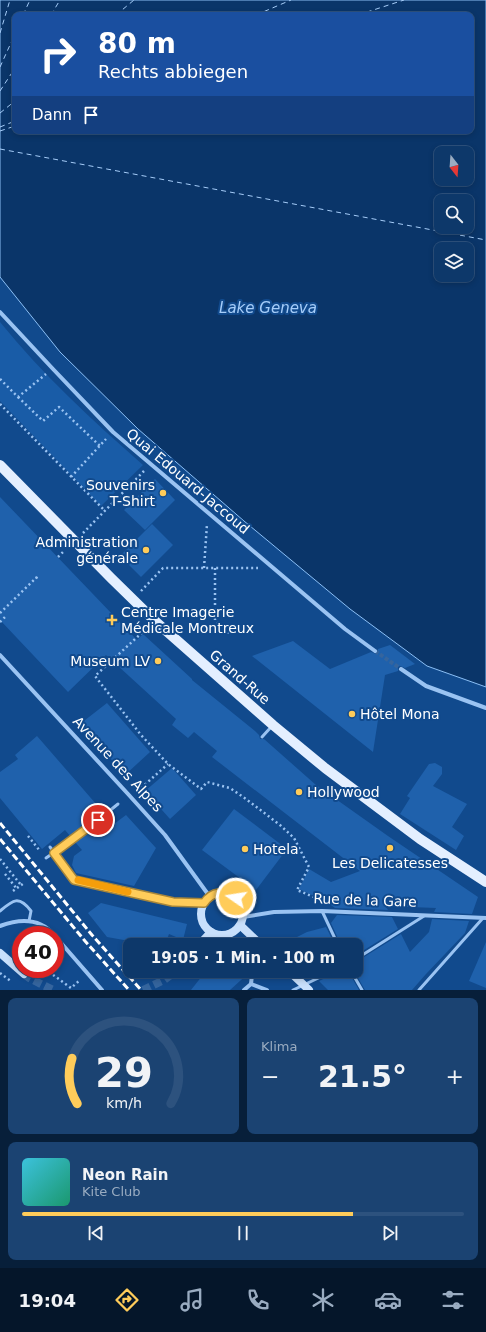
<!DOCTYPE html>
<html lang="de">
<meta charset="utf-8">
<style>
:root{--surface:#0d386a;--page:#1b4372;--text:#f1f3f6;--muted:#9aacc1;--line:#2d527e;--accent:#ffcc5a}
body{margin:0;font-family:"DejaVu Sans",sans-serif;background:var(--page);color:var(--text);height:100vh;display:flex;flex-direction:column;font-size:15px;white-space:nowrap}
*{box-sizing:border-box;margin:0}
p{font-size:13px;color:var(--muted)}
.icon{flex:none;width:22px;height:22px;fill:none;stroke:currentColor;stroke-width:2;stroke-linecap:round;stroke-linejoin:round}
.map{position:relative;height:990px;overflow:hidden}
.drawer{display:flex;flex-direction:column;gap:8px;padding:8px;background:#071f3a;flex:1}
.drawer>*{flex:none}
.top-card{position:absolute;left:12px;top:12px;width:462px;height:122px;border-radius:8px;box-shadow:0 2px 6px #0003,0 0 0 1px var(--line);background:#1a4fa0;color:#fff;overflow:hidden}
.needle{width:26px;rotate:163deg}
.fabs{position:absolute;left:434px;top:146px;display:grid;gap:8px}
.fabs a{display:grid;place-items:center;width:40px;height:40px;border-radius:8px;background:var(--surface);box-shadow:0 2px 6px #0003,0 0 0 1px var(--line);font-size:20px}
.speed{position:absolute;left:12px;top:926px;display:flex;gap:8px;font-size:20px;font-weight:700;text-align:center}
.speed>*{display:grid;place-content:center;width:52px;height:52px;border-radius:50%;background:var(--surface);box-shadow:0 2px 6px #0003,0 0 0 1px var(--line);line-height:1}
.speed .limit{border:6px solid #d22;background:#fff;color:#111}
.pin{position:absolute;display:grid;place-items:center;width:34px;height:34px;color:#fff;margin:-17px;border:2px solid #fff;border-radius:50%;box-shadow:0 1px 4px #0007}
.me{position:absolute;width:44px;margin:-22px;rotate:283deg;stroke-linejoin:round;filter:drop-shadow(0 0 3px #0008)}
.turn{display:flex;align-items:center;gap:14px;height:84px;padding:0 20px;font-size:18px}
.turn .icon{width:52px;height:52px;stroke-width:2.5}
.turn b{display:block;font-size:28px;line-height:34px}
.then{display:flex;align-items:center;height:38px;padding:0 20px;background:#0003;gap:8px;font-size:15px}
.big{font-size:30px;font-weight:600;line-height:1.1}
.drawer .card{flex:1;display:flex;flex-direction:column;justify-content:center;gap:6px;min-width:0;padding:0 14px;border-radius:8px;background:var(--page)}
.drawer .dial{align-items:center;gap:0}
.dial svg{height:104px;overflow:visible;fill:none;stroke:var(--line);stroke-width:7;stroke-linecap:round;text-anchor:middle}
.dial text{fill:var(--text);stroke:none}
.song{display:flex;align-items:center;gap:12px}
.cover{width:48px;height:48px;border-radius:6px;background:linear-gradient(135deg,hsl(190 70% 55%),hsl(160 70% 35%))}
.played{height:4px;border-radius:2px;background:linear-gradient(90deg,var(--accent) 75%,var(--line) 75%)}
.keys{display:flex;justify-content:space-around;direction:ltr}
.heat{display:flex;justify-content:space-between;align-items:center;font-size:22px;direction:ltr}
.drawer .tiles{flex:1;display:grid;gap:8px;grid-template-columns:1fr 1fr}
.card:last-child{grid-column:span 2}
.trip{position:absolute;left:123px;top:938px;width:240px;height:40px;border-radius:8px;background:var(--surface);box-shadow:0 2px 6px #0003,0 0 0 1px var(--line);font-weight:600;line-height:40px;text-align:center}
.tabs{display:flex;height:64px;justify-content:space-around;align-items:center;background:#05162a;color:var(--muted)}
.tabs .icon{width:28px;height:28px}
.tabs .on{color:var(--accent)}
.tabs b{font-size:18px;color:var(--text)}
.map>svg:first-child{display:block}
</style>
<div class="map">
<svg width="486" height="990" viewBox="0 0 486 990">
<rect width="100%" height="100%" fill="#114a8d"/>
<path fill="#195ca7" d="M0 322C43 375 92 420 143 465L101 506 0 401Z"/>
<path fill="#0a3569" stroke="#8bbff5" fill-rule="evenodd" d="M0 0H486V687L427 666 350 609 244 521 138 429 60 352 0 277ZM15 15H471V131H15ZM441 153H467V179H441ZM441 201H467V227H441ZM441 249H467V275H441Z"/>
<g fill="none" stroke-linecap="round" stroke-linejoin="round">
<g stroke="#a6cdf9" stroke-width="1" stroke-dasharray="5 4" stroke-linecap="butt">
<path d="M23 15 30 0"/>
<path d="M51 15 60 0"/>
<path d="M116 15 134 0"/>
<path d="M256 15 291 0"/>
<path d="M358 15 404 0"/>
<path d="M0 33 10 0"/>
<path d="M0 67 15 34"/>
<path d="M0 91 15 68"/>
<path d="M0 113 15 101"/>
<path d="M0 127 15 121"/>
<path d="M0 131 15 126"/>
<path d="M0 149 486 240"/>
</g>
</g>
<g fill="#1f61ac">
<path d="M155 479 175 500 145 530 124 510Z"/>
<path d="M0 497 137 640 143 634 192 679V680L255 731 259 735 260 739H264L316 785 388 836 478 897 472 914 434 912 436 908 385 906 388 910 335 908 325 901 299 889 309 869 331 882 360 871 212 757 217 751 194 732 188 738 172 725 176 719 106 655 68 692 0 620Z"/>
<path d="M152 524 173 545 141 577 120 556Z"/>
<path d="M293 641 330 669 371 652 376 654 378 653V649L390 645 415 664 405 668 400 666 398 667V671L385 675 373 752 252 656Z"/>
<path d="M107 703 150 752 125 775 80 724Z"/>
<path d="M37 736 103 812 71 837 65 830 42 849 0 798V772L18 759 15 755Z"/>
<path d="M435 763 442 767V774L433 786 467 804 452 827 464 836 456 850 400 814 410 798 407 796 429 764Z"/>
<path d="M172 768 196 795 170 819 145 791Z"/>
<path d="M234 809 287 849 256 890 202 850Z"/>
<path d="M126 815 156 848 134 886 76 873 72 865 74 856 82 850 75 842 107 817 114 824Z"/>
<path d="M101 903 187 924 183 940 169 934 165 945H152L107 937 88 913Z"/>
<path d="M337 915 392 917 398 929 356 955V945H341L331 923Z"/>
<path d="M432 919 469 921 465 933 426 974 412 990H365L354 971H356V962L401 934 410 952 429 932Z"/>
<path d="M326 927 335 945H281L307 932Z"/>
<path d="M486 942V988L469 981Z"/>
<path d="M206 971H251L230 990H191Z"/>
<path d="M308 971H326L314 977Z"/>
<path d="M336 971H348L359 990H328L319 981 334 974Z"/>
</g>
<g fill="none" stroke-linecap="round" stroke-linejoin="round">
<path stroke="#35659e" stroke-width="4" stroke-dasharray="4 2" stroke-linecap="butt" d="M375 651 401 669"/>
<g stroke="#35659e" stroke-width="8" stroke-dasharray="8 4" stroke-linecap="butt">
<path d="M24 974 29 978 53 990"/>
<path d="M143 990 164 980 176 971"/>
</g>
<g stroke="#9ac3f2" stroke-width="2.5" stroke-dasharray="2 3" stroke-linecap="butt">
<path d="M0 379 18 397 46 374"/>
<path d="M18 397 43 421 59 407 100 446"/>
<path d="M0 404 105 511"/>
<path d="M71 477 106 439"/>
<path d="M83 533 144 471"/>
<path d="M58 557 65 550"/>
<path d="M204 568 207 524"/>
<path d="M215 568V620L229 633"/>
<path d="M36 577 39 581"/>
<path d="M141 591 163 568H258"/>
<path d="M0 613 37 577"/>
<path d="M0 622 5 617"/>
<path d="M146 629 95 676 141 735 168 764 201 789 207 782 230 788 246 799 280 825 294 838 309 867 297 890 316 898 317 901"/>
<path d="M141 788 168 764"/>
<path d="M28 836 40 851"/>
<path d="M0 859 21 885"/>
<path d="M5 874 17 889"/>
<path d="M13 891 24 883"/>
<path d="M45 969 71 988 80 980"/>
<path d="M0 973 12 982"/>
</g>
<g stroke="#9ac3f2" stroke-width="3">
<path d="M262 737 272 726"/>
<path d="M50 847 74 880 173 902 204 903"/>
<path d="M46 858 78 836 118 804"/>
<path d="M0 911C13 900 19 895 31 911L29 921"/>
<path d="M322 911 338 945"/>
<path d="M356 959 424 916"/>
<path d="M351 971 362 990"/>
<path d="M293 990 333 971"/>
<path d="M419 990 483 918"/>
</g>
<g stroke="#9ac3f2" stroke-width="4">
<path d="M0 312 53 369 113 432 345 629 375 651"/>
<path d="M0 655 128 794 165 835 210 897"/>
<path d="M401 669 426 686 486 708"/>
<path d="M243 917 274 912 322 911 486 918"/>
<path d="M0 926C19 919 40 918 54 935"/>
<path d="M55 936 102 990"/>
<path d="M251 984 252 975 256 971"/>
<path d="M244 990 251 984 267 990"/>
</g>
<g stroke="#c8e0fc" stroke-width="8">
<circle cx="222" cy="914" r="21"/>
<path d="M240 925 261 945"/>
<path d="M199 945 211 932"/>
<path d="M0 953 24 974"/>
<path d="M176 971H177"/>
<path d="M289 971 309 990"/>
</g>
<path stroke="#e4efff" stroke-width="10" d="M0 465 111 578 155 621 273 725 325 768 420 839 486 882"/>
<g stroke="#fff" stroke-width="3" stroke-dasharray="7 3" stroke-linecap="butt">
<path d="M0 823 92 935 141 990"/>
<path d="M0 839 85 941 129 990"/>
</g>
</g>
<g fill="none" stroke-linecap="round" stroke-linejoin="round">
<defs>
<path id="route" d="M98 820 54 853 74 880 173 902 204 903C212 891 225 890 236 898"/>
</defs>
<use href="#route" stroke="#a6853a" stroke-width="10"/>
<use href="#route" stroke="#ffcc5a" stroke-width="7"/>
<path stroke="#f59e0b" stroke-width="7" d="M78 880 128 892"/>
</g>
<g fill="#ffcc5a" stroke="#114a8d" stroke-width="1.5">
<circle cx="163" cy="493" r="4"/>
<circle cx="146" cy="550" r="4"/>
<path d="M110 614h4v4h4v4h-4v4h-4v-4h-4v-4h4z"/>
<circle cx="158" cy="661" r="4"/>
<circle cx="352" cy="714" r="4"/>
<circle cx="299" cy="792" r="4"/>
<circle cx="390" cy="848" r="4"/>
<circle cx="245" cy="849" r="4"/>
</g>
<g text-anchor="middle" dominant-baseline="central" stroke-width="4" stroke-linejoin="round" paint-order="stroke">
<g font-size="14" fill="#fff" stroke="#114a8d">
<text transform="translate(188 481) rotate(40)">Quai Edouard-Jaccoud</text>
<text transform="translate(240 677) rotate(41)">Grand-Rue</text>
<text transform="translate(118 764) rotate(47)">Avenue des Alpes</text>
<text transform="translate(365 900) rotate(2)">Rue de la Gare</text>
</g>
<g font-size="14" fill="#fff" stroke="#114a8d" text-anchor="start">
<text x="155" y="485" text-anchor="end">Souvenirs<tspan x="155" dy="16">T-Shirt</tspan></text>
<text x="138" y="542" text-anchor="end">Administration<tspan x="138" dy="16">générale</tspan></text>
<text x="121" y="612">Centre Imagerie<tspan x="121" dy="16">Médicale Montreux</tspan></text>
<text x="150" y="661" text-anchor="end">Museum LV</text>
<text x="360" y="714">Hôtel Mona</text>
<text x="307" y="792">Hollywood</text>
<text x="253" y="849">Hotela</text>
<text x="390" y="863" text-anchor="middle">Les Delicatesses</text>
</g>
<g font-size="15" font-style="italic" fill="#a6cdf9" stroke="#114a8d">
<text x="268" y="308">Lake Geneva</text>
</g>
</g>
</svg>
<div class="fabs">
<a><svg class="needle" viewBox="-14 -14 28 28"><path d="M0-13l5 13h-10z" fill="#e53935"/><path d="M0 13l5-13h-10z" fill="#9aacc1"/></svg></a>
<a><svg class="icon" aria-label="search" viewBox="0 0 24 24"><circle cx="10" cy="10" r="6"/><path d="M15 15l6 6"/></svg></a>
<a><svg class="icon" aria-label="layers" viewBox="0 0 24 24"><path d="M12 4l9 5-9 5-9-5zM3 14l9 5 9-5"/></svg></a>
</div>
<div class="speed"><div class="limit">40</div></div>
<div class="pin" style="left:98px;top:820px;background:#d93025"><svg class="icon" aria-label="arrive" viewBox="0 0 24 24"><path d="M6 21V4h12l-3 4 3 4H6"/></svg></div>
<svg class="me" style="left:236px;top:898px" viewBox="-20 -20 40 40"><circle r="17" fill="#ffcc5a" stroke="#fff" stroke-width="3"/><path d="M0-11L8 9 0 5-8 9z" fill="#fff"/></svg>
<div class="trip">19:05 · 1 Min. · 100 m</div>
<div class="top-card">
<div class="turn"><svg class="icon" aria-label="right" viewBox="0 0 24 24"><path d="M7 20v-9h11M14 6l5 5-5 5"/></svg><div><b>80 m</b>Rechts abbiegen</div></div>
<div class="then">Dann<svg class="icon" aria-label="arrive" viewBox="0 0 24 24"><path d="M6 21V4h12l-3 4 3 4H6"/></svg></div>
</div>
</div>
<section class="drawer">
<div class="tiles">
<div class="card dial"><svg viewBox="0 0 100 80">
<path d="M14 69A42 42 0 1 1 86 69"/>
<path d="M14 69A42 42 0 0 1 10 34" stroke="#ffcc5a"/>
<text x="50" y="56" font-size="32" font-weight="700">29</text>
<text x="50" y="72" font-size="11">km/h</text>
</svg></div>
<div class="card"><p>Klima</p>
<div class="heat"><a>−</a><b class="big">21.5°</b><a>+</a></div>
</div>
<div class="card">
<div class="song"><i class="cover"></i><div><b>Neon Rain</b><p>Kite Club</p></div></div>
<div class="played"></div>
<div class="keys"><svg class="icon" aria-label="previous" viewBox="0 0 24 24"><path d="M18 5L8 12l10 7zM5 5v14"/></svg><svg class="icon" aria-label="pause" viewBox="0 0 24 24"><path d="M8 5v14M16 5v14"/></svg><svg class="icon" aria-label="next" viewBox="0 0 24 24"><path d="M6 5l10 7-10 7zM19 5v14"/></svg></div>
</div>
</div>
</section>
<nav class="tabs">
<b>19:04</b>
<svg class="icon on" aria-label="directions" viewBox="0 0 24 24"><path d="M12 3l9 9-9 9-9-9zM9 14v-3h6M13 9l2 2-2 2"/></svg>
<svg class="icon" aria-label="music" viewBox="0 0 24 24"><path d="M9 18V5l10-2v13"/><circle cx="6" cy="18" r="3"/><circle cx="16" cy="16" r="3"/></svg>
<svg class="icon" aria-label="phone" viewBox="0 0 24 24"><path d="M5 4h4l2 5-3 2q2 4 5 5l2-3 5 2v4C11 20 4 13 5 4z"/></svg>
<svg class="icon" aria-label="climate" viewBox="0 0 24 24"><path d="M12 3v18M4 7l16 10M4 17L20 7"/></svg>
<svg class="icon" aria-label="car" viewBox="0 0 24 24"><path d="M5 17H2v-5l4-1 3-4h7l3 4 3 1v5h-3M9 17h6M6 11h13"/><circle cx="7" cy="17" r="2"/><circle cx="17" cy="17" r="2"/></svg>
<svg class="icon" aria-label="filters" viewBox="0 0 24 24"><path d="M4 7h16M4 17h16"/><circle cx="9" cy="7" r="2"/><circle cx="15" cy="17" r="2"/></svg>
</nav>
